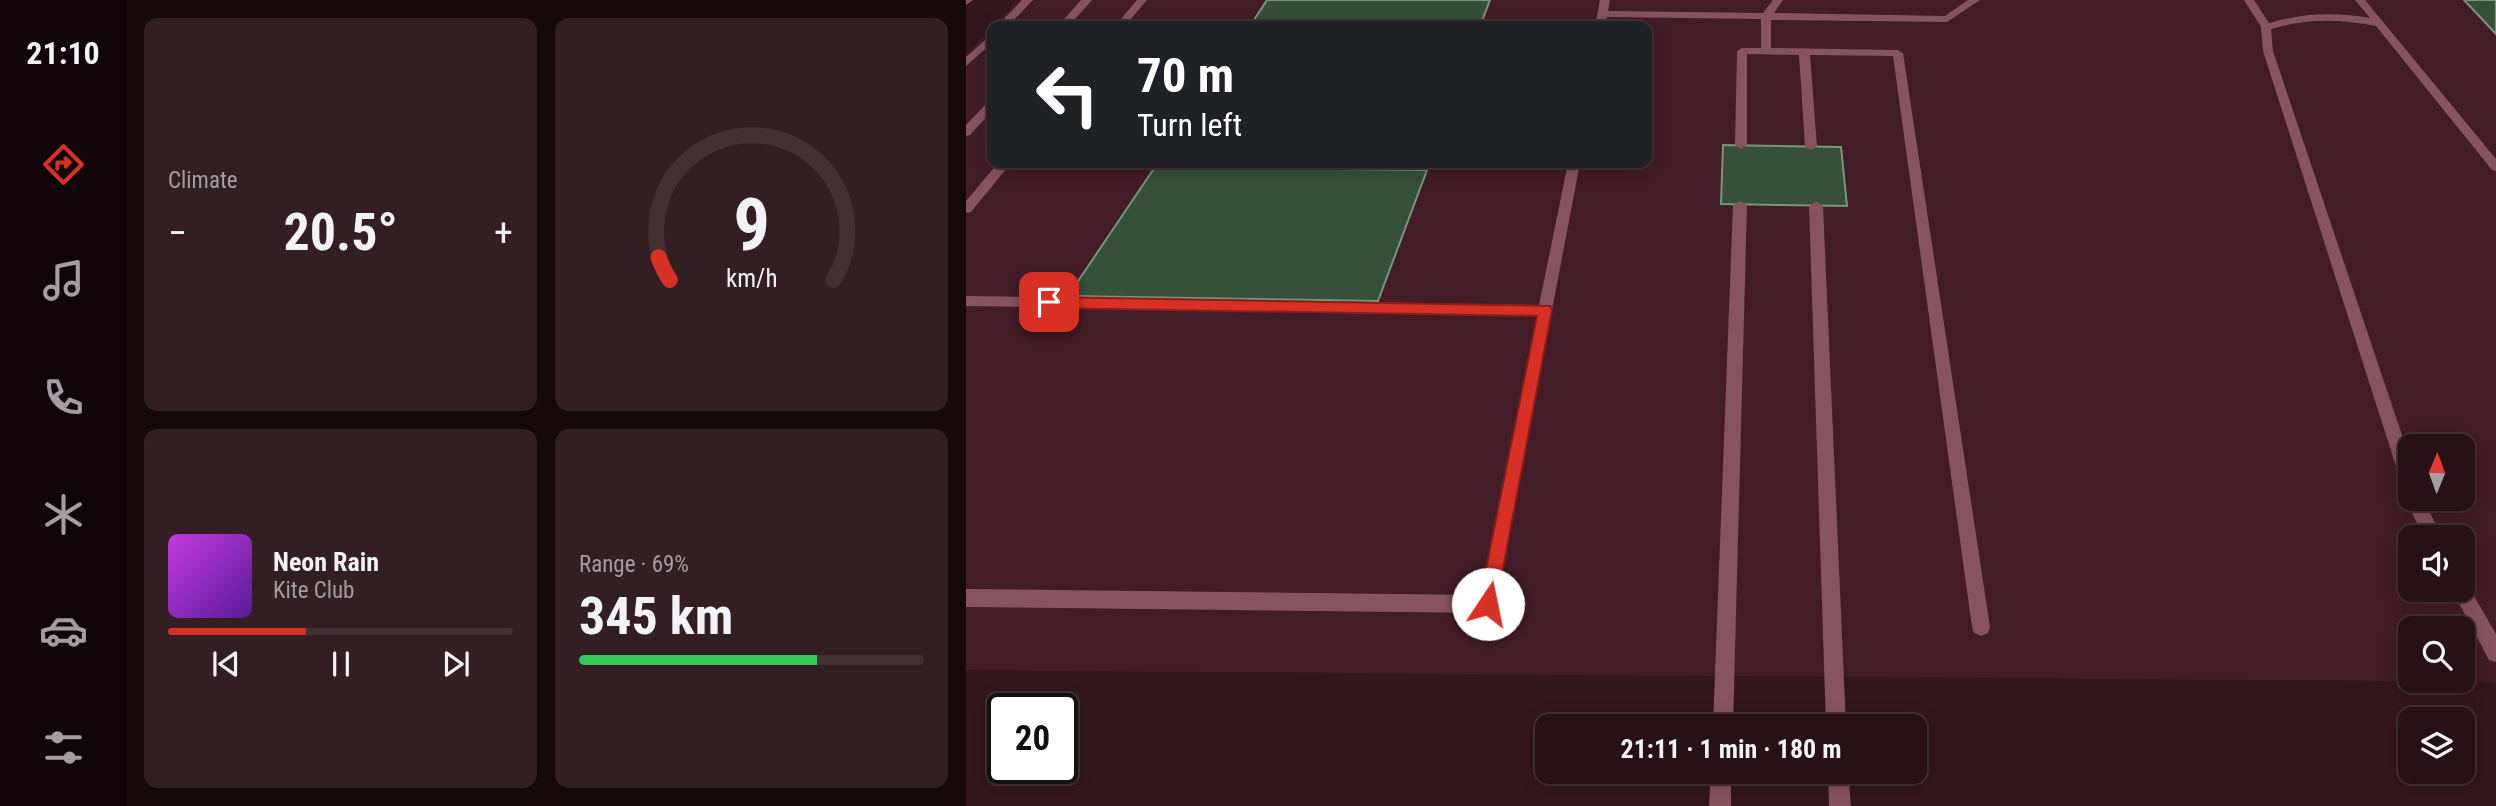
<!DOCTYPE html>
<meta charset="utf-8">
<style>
:root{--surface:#271016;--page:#331e23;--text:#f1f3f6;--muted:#a49da1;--line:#433035;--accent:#d93025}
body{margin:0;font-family:"Roboto Condensed",sans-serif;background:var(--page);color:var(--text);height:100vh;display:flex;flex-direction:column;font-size:26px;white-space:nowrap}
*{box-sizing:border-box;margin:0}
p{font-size:23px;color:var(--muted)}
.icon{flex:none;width:38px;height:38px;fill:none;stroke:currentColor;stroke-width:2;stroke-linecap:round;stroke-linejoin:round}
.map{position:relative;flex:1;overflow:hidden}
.drawer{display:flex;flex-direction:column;gap:18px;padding:18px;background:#15090c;width:840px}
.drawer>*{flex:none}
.guide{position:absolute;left:21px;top:21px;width:665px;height:147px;border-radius:14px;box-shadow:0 4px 18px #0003,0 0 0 2px var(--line);background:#202124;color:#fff;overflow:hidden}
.needle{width:46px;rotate:1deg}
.buttons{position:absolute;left:1432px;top:434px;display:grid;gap:14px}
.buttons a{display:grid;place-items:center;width:77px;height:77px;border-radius:14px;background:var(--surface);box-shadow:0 4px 18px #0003,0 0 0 2px var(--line);font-size:35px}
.speed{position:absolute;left:21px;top:693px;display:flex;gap:14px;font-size:35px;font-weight:700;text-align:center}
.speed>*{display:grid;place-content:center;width:91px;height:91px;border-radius:50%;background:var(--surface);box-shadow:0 4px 18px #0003,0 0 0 2px var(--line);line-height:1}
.speed .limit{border:4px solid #111;border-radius:10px;background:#fff;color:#111}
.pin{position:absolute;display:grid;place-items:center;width:60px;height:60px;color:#fff;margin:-30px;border-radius:14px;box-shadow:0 4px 10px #0006}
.me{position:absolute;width:77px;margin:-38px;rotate:11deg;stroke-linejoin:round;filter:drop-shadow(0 0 5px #0008)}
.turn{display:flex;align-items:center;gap:24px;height:147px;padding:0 35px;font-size:32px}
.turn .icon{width:91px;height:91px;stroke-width:2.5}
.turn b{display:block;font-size:49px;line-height:60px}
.big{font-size:52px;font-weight:700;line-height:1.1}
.drawer .card{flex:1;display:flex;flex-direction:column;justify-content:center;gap:10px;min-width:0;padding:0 24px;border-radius:14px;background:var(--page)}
.drawer .dial{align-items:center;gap:0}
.dial svg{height:182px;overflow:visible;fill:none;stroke:var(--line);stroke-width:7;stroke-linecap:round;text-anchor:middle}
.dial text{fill:var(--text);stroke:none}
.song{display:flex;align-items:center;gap:21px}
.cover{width:84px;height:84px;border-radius:10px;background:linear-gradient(135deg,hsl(290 70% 55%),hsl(270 70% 35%))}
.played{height:7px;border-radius:4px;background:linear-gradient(90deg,var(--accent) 40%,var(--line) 40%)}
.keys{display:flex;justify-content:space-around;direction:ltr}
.heat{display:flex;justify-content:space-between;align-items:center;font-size:38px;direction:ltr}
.charge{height:10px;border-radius:5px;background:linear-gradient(90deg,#34c759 69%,var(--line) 0)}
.drawer .tiles{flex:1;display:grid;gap:18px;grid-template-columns:repeat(2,1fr)}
.trip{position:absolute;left:569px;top:714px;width:392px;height:70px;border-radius:14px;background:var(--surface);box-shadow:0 4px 18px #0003,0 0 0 2px var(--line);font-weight:700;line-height:70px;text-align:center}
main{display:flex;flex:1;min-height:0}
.tabs{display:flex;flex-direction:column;width:126px;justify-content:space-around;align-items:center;background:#100609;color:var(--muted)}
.tabs .icon{width:49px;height:49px}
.tabs .selected{color:var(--accent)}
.tabs b{font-size:32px;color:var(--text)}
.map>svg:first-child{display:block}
</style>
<main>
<nav class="tabs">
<b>21:10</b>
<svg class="icon selected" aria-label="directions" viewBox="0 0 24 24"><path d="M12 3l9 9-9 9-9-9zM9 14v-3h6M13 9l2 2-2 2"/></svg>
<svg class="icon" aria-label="music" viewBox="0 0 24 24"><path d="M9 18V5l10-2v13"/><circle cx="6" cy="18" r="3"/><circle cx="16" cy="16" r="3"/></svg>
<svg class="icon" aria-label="phone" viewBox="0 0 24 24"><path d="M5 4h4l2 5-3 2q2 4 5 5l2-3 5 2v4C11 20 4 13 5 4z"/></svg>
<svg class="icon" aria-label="climate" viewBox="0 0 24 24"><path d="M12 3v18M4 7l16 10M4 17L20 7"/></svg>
<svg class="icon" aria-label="car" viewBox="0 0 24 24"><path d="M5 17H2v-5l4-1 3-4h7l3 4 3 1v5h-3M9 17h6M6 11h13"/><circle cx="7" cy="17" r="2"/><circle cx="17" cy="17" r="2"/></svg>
<svg class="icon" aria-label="filters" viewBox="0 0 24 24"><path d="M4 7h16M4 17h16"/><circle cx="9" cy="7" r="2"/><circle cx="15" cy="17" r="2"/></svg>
</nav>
<section class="drawer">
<div class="tiles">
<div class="card"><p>Climate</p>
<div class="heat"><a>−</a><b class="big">20.5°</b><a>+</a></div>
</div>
<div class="card dial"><svg viewBox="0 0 100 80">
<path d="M14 69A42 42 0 1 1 86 69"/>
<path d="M14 69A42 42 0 0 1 9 59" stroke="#d93025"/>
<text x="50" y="56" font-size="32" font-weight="700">9</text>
<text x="50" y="72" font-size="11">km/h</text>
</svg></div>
<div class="card">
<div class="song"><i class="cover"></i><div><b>Neon Rain</b><p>Kite Club</p></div></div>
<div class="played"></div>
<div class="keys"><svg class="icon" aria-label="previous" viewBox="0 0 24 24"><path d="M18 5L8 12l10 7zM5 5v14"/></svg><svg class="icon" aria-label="pause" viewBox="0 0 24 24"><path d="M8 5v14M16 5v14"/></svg><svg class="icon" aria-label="next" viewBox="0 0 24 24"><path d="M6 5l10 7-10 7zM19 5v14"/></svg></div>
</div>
<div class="card"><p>Range · 69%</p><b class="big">345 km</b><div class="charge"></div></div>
</div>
</section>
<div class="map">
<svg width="1530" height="806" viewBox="0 0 1530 806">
<rect width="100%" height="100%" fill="#34161e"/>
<path fill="#421c27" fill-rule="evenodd" d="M53 0H1530V682L0 670V54L26 28V163H681V26H27ZM1444 446H1496V499H1444ZM1444 537H1496V590H1444ZM1444 628H1496V681H1444Z"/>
<g fill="#36503a" stroke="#78967d" stroke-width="2">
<path d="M301 0H524L514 26H284Z"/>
<path d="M1498 0H1530V34Z"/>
<path d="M757 145 875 147 881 206 755 204Z"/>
<path d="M192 163H464L461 170 189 167Z"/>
<path d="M189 167 461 170 412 301 102 296Z"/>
</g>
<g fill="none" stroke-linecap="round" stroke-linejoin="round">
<g fill="#875360" fill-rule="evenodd">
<path d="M0 0H7L0 5Z"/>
<path d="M56 0H67L42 26H31Z"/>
<path d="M115 0H126L103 26H92Z"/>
<path d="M171 0H181L159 26H149Z"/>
<path d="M634 0H644L642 11 797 13 807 0H817L808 13 979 16 1002 0H1014L981 22 805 20V48L932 50 937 53 1024 627 1022 633 1015 636 1008 633 1006 627 927 56 844 55 851 146 845 150 839 146 833 55 781 54V145L775 149 769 145 771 51 776 48H795V19L641 17 639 26H629Z"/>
<path d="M1278 0H1288L1303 23C1336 13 1369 12 1404 18L1389 0H1399L1530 159V171L1526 170 1410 26C1374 19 1341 18 1305 29L1307 51 1444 459V492L1438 490 1436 485 1297 51 1295 27Z"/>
<path d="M26 34V43L0 66V57Z"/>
<path d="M26 101V111L4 135 0 136V125L22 102Z"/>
<path d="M32 163H45L5 212 0 213V201Z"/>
<path d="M602 163H614L529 610 522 613 0 607V589L515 595 571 315 0 306V296L573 305Z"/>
<path d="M774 201 781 205 767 726H747L767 205Z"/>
<path d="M850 202 857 206 880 726H860L843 206Z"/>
<path d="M1444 493V499H1457L1476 537H1458L1439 499Z"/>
<path d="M1496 582 1501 584 1530 634V662L1523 660 1486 590H1496Z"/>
<path d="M745 772H765V806H743Z"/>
<path d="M862 772H882L885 806H863Z"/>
</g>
</g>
<path fill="#d93025" stroke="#8d1f18" stroke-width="2" d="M83 297 584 306 586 310 529 610 522 613 515 610 513 604 571 316 83 308 76 302Z"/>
</svg>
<div class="buttons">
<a><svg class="needle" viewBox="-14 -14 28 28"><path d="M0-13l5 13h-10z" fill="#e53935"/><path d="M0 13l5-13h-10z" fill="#a49da1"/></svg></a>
<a><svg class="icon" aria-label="sound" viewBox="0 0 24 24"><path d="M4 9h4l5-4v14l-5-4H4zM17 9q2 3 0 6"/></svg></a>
<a><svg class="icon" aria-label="search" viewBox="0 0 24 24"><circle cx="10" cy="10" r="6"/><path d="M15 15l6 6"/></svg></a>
<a><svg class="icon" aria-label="layers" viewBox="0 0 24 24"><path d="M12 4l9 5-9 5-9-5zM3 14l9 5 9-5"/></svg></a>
</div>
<div class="speed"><div class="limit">20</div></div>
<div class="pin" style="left:83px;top:302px;background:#d93025"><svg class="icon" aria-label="arrive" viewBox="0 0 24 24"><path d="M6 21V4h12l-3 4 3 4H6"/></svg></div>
<svg class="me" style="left:522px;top:604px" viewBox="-20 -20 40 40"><circle r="19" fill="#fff"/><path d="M0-13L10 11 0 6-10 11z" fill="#d93025"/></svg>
<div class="trip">21:11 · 1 min · 180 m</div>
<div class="guide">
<div class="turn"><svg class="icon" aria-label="left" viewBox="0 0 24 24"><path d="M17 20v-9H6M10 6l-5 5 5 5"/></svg><div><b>70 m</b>Turn left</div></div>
</div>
</div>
</main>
